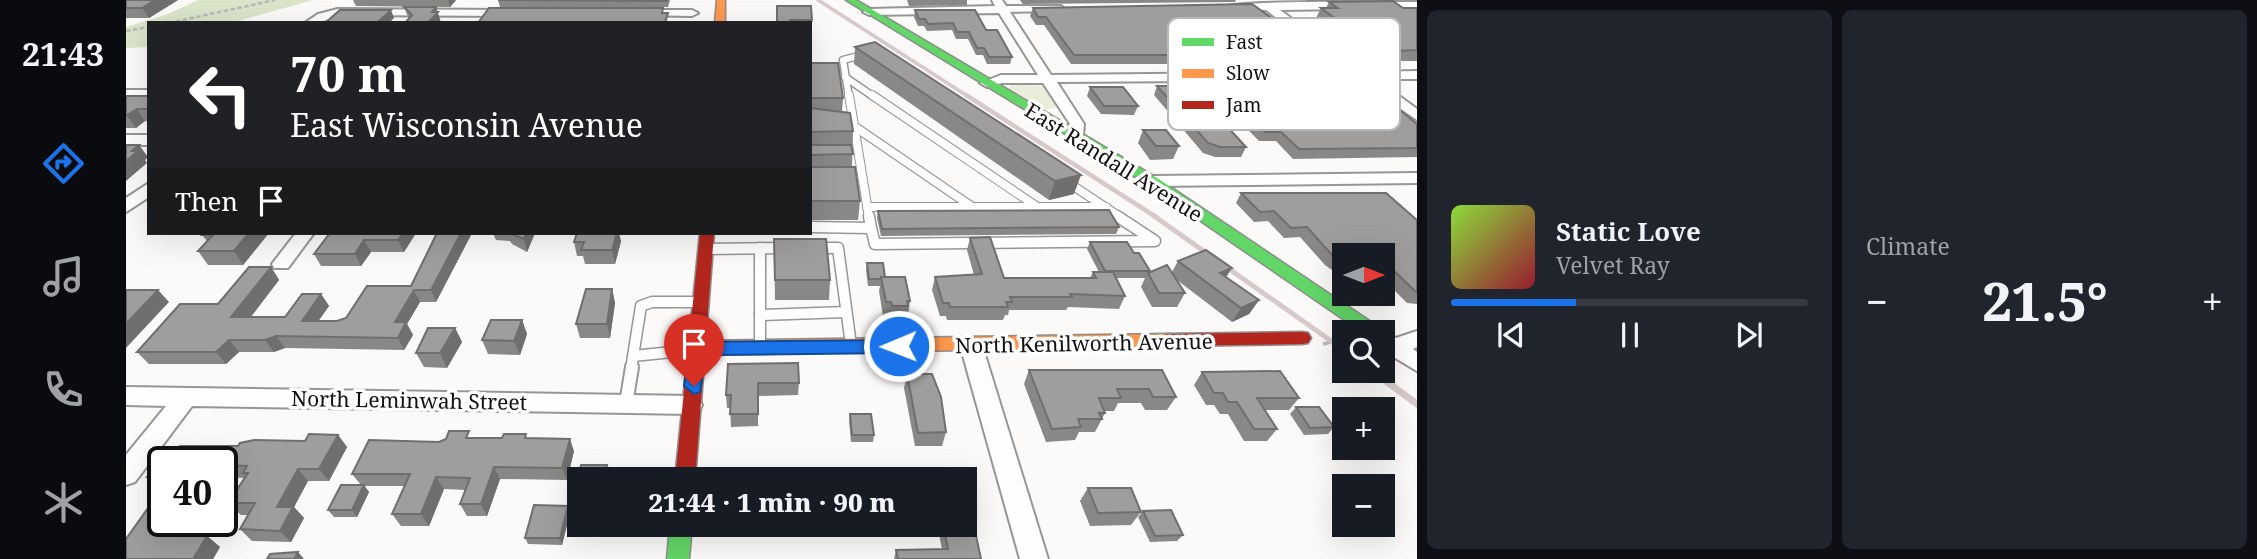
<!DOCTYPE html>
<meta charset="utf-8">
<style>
:root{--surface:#171b24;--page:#20242c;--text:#f1f3f6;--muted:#9ea1a6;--line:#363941;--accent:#1a73e8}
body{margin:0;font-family:"Noto Serif",serif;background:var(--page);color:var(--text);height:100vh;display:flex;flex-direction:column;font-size:26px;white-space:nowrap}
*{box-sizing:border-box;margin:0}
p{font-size:23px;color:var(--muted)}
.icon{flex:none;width:38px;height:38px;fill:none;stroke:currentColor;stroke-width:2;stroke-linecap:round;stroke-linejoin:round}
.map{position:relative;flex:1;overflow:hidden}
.sheet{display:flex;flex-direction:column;gap:10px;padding:10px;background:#0d0f14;width:840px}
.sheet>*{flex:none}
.hud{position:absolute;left:21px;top:21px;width:665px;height:214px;border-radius:0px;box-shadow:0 7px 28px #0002;background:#202124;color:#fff;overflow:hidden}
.needle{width:46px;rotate:90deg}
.fabs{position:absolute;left:1206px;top:243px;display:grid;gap:14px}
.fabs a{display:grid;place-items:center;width:63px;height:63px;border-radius:0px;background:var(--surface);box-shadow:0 7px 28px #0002;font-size:35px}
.speed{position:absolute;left:21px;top:446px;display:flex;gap:14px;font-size:35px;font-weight:700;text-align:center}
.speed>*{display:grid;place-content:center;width:91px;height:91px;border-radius:50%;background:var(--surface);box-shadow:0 7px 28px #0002;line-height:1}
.speed .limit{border:4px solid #111;border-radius:10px;background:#fff;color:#111}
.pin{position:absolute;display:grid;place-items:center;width:60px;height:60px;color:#fff;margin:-72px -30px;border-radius:50% 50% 50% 0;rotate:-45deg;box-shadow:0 0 7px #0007}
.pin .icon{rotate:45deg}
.me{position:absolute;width:77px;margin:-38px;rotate:269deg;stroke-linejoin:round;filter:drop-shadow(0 0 5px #0008)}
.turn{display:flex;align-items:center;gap:24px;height:147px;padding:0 28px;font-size:32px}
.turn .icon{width:91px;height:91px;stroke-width:2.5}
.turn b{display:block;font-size:49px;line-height:60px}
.then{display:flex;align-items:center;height:66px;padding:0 28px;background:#0003;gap:14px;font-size:26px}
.big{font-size:52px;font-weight:800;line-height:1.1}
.sheet .tile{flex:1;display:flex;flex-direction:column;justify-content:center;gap:10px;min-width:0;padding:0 24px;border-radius:10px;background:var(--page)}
.song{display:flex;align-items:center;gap:21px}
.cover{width:84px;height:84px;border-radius:10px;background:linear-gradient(135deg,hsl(90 70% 55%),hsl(350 70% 35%))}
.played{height:7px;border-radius:4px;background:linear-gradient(90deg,var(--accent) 35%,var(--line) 35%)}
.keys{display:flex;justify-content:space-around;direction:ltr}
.heat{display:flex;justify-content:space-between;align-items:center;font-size:38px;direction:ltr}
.sheet .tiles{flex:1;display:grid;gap:10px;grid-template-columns:repeat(2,1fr)}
.trip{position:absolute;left:441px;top:467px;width:410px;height:70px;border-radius:0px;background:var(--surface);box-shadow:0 7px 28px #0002;font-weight:800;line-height:70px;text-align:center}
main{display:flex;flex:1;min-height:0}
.tab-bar{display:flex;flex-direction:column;width:126px;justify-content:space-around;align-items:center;background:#090b0e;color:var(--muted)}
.tab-bar .icon{width:49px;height:49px}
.tab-bar .selected{color:var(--accent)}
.tab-bar b{font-size:32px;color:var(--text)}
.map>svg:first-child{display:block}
</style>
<main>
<nav class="tab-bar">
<b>21:43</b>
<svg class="icon selected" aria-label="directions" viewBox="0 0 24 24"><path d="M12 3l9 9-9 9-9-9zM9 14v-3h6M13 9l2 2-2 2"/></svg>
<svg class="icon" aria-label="music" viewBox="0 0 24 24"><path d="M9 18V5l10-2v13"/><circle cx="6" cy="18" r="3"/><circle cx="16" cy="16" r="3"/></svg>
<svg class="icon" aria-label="phone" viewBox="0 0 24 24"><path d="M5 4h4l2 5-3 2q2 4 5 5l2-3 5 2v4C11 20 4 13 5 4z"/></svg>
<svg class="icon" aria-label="climate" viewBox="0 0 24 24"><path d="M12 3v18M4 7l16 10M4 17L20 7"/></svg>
</nav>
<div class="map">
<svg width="1291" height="559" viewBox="0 0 1291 559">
<rect width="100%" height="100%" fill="#fcfaf8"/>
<path fill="#e8eeda" d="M888 84 917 86 932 107 918 110 882 88Z"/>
<path fill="#dae5ca" d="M72 0H187L105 23H23V47L0 48V27L42 14Z"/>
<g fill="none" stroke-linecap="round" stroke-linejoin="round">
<defs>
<g id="lane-far3">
<path d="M719 77 748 97"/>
<path d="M723 97 717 60 740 54"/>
</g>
<g id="lane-far2">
<path d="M723 95 743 217"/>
<path d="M746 95 910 206"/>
<path d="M722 122 845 206"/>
<path d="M940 181 994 217"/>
<path d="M741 207H980"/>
</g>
<g id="lane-far1">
<path d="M684 227 745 228 743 216"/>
<path d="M745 228 749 244 1029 241 991 216"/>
<path d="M634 248V315"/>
<path d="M689 248H712L725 345"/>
<path d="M580 249 660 248"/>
<path d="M634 347V315L720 312"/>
<path d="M507 356 566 350"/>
<path d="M505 369 515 306 526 302H572"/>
</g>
<path id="lane" d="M500 404 506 367"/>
<g id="street">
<path d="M866 0H876L880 6H935L937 8 931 11 884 12 925 75 1222 72 1140 10H1105L1099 7C1110 0 1264 2 1291 2V8L1154 10 1239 72 1291 71V79H1250L1291 109V120L1233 80 931 82 958 124 957 136 949 141 941 136 944 124 917 83H876L861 87 854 83 875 75H912L873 13 743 15 737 12 743 9 869 6Z"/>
<path d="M212 9 383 10 389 13 383 16 212 15 193 23H179L192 14Z"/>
<path d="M515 10H566L572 13 566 16 511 15V11Z"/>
<rect x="0" y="90" width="23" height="8"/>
<rect x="0" y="135" width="23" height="10"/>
<path d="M1291 173V183L1026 186 1018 181 1026 176Z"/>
<path d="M23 183V197L0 212V198Z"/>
<path d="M170 233H188L162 268H148L146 264Z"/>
<path d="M1256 331 1270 338 1291 331V347L1287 349 1291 352V371L1256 350V332H1252Z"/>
<path d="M845 337 852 339 856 345 922 559H894L834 345 838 339Z"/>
<path d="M0 387 565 396 573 398 576 405 573 412 565 414 66 406 9 482 0 485V455L40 406 0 405Z"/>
</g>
<g id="fast">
<path d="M720 0H730L1031 178 1254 328 1256 332H1236L1021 184Z"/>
<path d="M544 525H566L563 559H541Z"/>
</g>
<g id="slow">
<path d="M591 0H599V23H589Z"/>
<path d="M1043 334 1049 335 1052 340 1049 345 1043 346 572 355 566 353 563 348 566 343 572 341Z"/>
</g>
<g id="jam">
<path d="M574 233H588L569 480H549Z"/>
<path d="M1176 332 1182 333 1185 338 1182 343 1176 344 1043 346 1037 345 1034 340 1037 335 1043 334Z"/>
</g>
</defs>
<use href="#lane-far3" stroke="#979695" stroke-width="9"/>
<use href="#lane-far2" stroke="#979695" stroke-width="10"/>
<use href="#lane-far1" stroke="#979695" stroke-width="13"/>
<use href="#lane" stroke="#979695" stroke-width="16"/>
<use href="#street" stroke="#979695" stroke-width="4"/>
<use href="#fast" stroke="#8d8d8c" stroke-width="3"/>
<use href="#slow" stroke="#8d8d8c" stroke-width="3"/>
<use href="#jam" stroke="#8d8d8c" stroke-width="3"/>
<g stroke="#b9b9b8" stroke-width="2.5" stroke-dasharray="4.5 2.5" stroke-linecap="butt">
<path d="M43 23 149 0"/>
<path d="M0 31 23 27"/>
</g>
<path stroke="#b9b9b8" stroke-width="3.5" stroke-dasharray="7 3.5" stroke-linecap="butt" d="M1197 344 1218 339"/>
<use href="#lane-far3" stroke="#fffefe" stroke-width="6"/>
<use href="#lane-far2" stroke="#fffefe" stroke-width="8"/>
<use href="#lane-far1" stroke="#fffefe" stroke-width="10"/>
<use href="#lane" stroke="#fffefe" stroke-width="12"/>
<use href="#street" fill="#fffefe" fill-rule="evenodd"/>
<use href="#fast" fill="#63d668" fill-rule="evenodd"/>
<use href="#slow" fill="#ff974d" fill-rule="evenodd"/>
<use href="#jam" fill="#b3261e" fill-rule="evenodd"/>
<path stroke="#d7c9ca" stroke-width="3.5" d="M692 0 843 97"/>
<path stroke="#d7c9ca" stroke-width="4.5" d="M840 95 1030 217"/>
<path stroke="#d7c9ca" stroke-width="5" d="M1028 216 1218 350"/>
<path stroke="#d7c9ca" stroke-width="7" d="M1246 371 1291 404"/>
</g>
<g fill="#8a8887">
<path d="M0 0H52L23 18H0Z"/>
<path d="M227 0H330L324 7 230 6Z"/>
<path d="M372 0H544L542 7H374Z"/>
<path d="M781 0H841V5L783 6Z"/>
<path d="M894 0H1110L1109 2 897 4Z"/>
<path d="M1180 0H1240L1181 1Z"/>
<path d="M1203 2 1277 8H1291V61H1261L1238 47H1228L1190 18 1195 8H1200Z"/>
<path d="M651 6 686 20 685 36H684V23H651Z"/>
<path d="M278 7H310L315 23 283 19Z"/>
<path d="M907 8 1186 47 1213 60 1207 70H1180V64H945L918 25H910L904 16Z"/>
<path d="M789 10 860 30 886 57 884 64H861L857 55H850L842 39H830L826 30 801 31 798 26H792L788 17Z"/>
<path d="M749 42 948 194 923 200 728 64 729 47Z"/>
<path d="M684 63 717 98 716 112 727 131 726 167 734 201 732 220H684Z"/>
<path d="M1185 74 1291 124V157L1167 159 1150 141H1133L1087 94 1092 86 1180 83Z"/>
<path d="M1031 86 1120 147 1115 157H1089L1077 153 1028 95Z"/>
<path d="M964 87 1012 106 1008 115 975 114 961 96Z"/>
<path d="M0 96H23V122L19 121 10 128H0Z"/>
<path d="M1017 130 1053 146 1047 159 1024 160 1012 143Z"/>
<path d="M1115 193 1291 220V304L1281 303 1256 278V256H1218V278H1217L1199 265 1174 237 1158 238 1142 221 1128 222 1110 203Z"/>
<path d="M752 211 993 227 990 234 755 236 751 218Z"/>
<path d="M78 233H143L117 265H82L72 251 81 241 76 235Z"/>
<path d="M204 233H290L278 252H245L235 266H195L188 254Z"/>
<path d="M311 233H346L310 302H294L281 324 287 335 278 350 159 348 148 352H113L100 364H23L11 352 92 304 145 267 153 280 124 317H159L195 294 203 306 192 321H211L220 318 285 286Z"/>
<path d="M367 233H409L401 252 386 244 384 241 370 240Z"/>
<path d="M844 238 878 278H964L967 272H973L961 249 964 242 1008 253 1024 271 1023 273 1046 272 1052 261 1100 277 1133 300 1123 314 1106 322 1051 280 1059 293 1051 307H1026L1015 287 1019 278H990L999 296 993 309 942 307 940 310H883L882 315H879L877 320H821L820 316H814L806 290 809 277 848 275 841 250Z"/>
<path d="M648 239 704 280 703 300H649Z"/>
<path d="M495 241 489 264H459L457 256H451L448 242Z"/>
<path d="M741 263 759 277 784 301 782 315H780L779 320H763V316H757L753 291 754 286H742L740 270Z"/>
<path d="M486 289 489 303 484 338H454L450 324Z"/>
<path d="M396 320 401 334 394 355 362 354 356 340Z"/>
<path d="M329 328 336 342 321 368 298 367 290 353Z"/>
<path d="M602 364 673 383 672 395 632 396V426L605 427 604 408H601L600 395Z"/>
<path d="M903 370H1036L1050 397 1041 410H1019L1015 403H992L988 411H978L979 413 969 432H953L949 440 920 442 898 384Z"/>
<path d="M1076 372 1173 398 1163 410H1139L1151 429 1141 441H1118L1102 414H1094L1088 405H1080L1068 385Z"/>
<path d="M781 374 820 432 816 446H789L778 388Z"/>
<path d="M1170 407 1208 427 1202 434 1178 435 1164 414Z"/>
<path d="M724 414 748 435 747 442H725L723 421Z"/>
<path d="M183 434 212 435 221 447 203 481H182L168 507 178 518 165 542 126 541 114 529 123 515H115L102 503 119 478 96 477V462H37V522H61L51 536H81L94 547 87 559H0V539L36 489 21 477 33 461H44L54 446H112L114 443 128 440 179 441Z"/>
<path d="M346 438H402L448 451 441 480 374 479 361 516H341L334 504 339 490 318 489 303 526H275L266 514 278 486H238L243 492 231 517H208L202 510 235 485 226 474 313 442Z"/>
<path d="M453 480V519H449L444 506Z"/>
<path d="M962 488 1015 512 1005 525 964 526 954 501Z"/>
<path d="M442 506 444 513 436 545 402 544 399 538Z"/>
<path d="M1017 511 1057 535 1051 541 1024 542 1012 517Z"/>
<path d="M811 525H838L855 559H768L770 550 816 549Z"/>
</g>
<g fill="#706f6e">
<path d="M29 0H52L23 18 16 8Z"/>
<path d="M322 0H330L324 7Z"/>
<path d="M310 7 315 23H302L306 12Z"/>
<path d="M265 10 268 18 263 23H251Z"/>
<path d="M11 109 19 121 10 128 1 116Z"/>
<path d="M13 145 22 157 19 160 21 163 0 181V161L6 151Z"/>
<path d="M955 175 948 194 923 200 929 181Z"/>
<path d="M123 233H143L117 265 108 251Z"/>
<path d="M277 233H290L278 252 272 240Z"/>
<path d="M335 233H346L310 302 305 290Z"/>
<path d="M400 233H409L401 252 398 239Z"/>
<path d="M491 233H493L495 241 489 264 486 250Z"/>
<path d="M238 240 245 252 235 266 229 254Z"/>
<path d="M145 267 153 280 115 330 105 317Z"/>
<path d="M1106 268 1097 282 1094 273Z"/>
<path d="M486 289 489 303 484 338 481 324Z"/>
<path d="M32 290 43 302 0 348V324Z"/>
<path d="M288 290 294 302 281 324 287 335 278 350 272 338 269 322Z"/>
<path d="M195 294 203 306 184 333 176 321Z"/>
<path d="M1133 300 1123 314 1106 322 1115 308Z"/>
<path d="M396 320 401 334 394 355 388 341Z"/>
<path d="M329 328 336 342 321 368 314 353Z"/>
<path d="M150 336 159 348 148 352 139 340Z"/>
<path d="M103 340 113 352 100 364 90 352Z"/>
<path d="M212 435 221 447 203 481 193 469Z"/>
<path d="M444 439 448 451 441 480 436 468Z"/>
<path d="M481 465 485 480H478Z"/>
<path d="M368 467 374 479 361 516 355 504Z"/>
<path d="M172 469 182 481 168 507 178 518 165 542 154 531 151 507Z"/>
<path d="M310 477 318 489 303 526 295 514Z"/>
<path d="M238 485 243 492 231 517 226 510Z"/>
<path d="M442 506 444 513 436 545 434 538Z"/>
<path d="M39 522H61L43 547 29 535Z"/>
<path d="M81 536 94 547 87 559H67Z"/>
<path d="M172 552 178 559H168Z"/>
</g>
<g fill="#a09e9d" stroke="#706f6e" stroke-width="2">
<path d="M0 0H29L16 8H0Z"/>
<path d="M372 0H541V1Z"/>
<path d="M1267 1 1277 8H1291V50L1268 51 1245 36 1234 37 1195 8H1212L1203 2Z"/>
<path d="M1126 4 1186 47H1195L1213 60 1185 61V55H948L920 17H912L907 8Z"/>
<path d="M651 6H685L686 20H664V23H651Z"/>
<path d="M278 7H310L306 12H312L302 23H279L286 15Z"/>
<path d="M363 8H537L536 13H542L539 23H352Z"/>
<path d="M214 10H265L251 23H199Z"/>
<path d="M789 10H849L860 30H871L886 57H863L858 48H851L843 32H831L827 23 802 24 799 19H793Z"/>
<path d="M749 42 955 175 929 181 729 47Z"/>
<path d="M684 63H712L717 98H684Z"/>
<path d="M1185 74H1230L1291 124V148L1173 149 1155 132H1139L1092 86 1185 83Z"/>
<path d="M1031 86H1059L1088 123H1098L1120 147H1094L1082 143Z"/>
<path d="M964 87H997L1012 106H978Z"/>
<path d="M0 96H23V109H11L0 116Z"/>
<path d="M684 108 724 113 727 131 684 132Z"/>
<path d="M1017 130H1040L1053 146H1030Z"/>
<path d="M0 145H13L6 151H12L0 161Z"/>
<path d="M684 145H725L727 154 684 155Z"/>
<path d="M684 167H729L734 201H684Z"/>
<path d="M1115 193H1260L1291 220V293L1265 268H1256V256H1218V263L1206 255 1181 227 1165 228 1148 211 1134 212Z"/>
<path d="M983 210 993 227 756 229 752 211Z"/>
<path d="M78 233H123L108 251H72L87 235H76Z"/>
<path d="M204 233H277L272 240H238L229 254H188Z"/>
<path d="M311 233H335L305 290H288L269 322H280L272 338 150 336 139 340H103L90 352H11L54 304H92L123 267H145L105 317H159L176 294H195L176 321H211L220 318 241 286H285Z"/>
<path d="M383 233H400L398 239Z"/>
<path d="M451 233H491L486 250H455L458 242H448Z"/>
<path d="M864 237 878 278H970L967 272H987L999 296 944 294 946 297H884L886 302H880L882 307H824L823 303H817L809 277 856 274 844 238Z"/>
<path d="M648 239H700L704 280H649Z"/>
<path d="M964 242H1001L1008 253H1013L1024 271H979Z"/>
<path d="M1080 250 1106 268 1094 273 1133 300 1115 308 1052 261Z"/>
<path d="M741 263H757L759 277H755V279H743Z"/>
<path d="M1041 265 1059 293H1033L1022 273Z"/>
<path d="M755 277H779L784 301H781L782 306H766L765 302H760Z"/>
<path d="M460 289H486L481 324H450Z"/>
<path d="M0 290H32L0 324Z"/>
<path d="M365 320H396L388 341 356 340Z"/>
<path d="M302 328H329L314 353H290Z"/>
<path d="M672 363 673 383H632V414H604L605 395H600L602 364Z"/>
<path d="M903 370H1036L1050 397H1027L1023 389H991L995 398H973L979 413H973L976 419H952L955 427 926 429Z"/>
<path d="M1154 371 1173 398H1131L1151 429H1128L1111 402H1102L1097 393H1088L1076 372Z"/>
<path d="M781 374H806L815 397 820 432 792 433Z"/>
<path d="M1170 407H1193L1208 427 1184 428Z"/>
<path d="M724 414H745L748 435H726Z"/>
<path d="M323 431H343L340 438H376L378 434H400L399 438 444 439 436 468 368 467 355 504H334L344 478 310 477 295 514H266L284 474H226L243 440 313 442 320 439Z"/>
<path d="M183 434 212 435 193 469H172L151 507H167L154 531 114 529 129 503H102L122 473H117L121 466 96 465V462H37V477H21L33 461H44L54 446H112L114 443 128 440 179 441Z"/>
<path d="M455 465H481L478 480H453V506H444Z"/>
<path d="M729 468H753L755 480H731Z"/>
<path d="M799 475H837L838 480H800Z"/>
<path d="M838 480 855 559H772L770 550 822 549 817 525H838Z"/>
<path d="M215 485H238L226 510H202Z"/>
<path d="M37 487V522H39L29 535 81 536 67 559H0V539Z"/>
<path d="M962 488H1005L1015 512 972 513Z"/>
<path d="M408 505 442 506 434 538H399Z"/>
<path d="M1045 510 1057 535 1029 536 1017 511Z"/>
<path d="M172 552 168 559H141L144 554Z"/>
</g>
<path fill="#1a73e8" stroke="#114b97" stroke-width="2" d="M773 340 782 346 773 353 580 355 574 392 568 394 558 386 563 348 572 342Z"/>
<g text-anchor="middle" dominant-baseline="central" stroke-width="7" stroke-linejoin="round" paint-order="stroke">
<g font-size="21" fill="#111" stroke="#fff">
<text transform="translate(988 162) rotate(32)">East Randall Avenue</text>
<text transform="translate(958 343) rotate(-1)">North Kenilworth Avenue</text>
<text transform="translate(283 400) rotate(1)">North Leminwah Street</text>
</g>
</g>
<rect x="1042" y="18" width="232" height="112" rx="10" fill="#fff" stroke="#b8b8b8" stroke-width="2"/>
<rect x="1056" y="38" width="32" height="8" fill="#63d668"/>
<rect x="1056" y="69" width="32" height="9" fill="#ff974d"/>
<rect x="1056" y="101" width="32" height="8" fill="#b3261e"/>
<g font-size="19" fill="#111">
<text x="1100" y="49">Fast</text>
<text x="1100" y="80">Slow</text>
<text x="1100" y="112">Jam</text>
</g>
</svg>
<div class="fabs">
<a><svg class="needle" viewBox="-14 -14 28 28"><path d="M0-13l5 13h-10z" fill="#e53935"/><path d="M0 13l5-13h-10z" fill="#9ea1a6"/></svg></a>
<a><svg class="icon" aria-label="search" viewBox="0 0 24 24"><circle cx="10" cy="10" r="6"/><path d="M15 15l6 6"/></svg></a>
<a>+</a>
<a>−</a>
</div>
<div class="speed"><div class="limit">40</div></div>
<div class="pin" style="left:568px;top:386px;background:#d93025"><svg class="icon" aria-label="arrive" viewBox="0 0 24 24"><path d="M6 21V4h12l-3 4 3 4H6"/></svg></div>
<svg class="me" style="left:773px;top:346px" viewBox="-20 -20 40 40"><circle r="17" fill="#1a73e8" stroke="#fff" stroke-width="3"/><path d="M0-11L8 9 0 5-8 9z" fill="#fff"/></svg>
<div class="trip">21:44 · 1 min · 90 m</div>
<div class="hud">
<div class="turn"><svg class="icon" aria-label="left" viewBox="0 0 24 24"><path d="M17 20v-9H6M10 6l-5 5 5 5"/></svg><div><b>70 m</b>East Wisconsin Avenue</div></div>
<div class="then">Then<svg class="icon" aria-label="arrive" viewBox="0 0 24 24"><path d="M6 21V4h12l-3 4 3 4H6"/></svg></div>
</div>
</div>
<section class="sheet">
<div class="tiles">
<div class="tile">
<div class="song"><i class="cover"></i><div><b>Static Love</b><p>Velvet Ray</p></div></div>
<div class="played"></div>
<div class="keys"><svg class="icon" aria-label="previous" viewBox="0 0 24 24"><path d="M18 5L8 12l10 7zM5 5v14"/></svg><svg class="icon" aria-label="pause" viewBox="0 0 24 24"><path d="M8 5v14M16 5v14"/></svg><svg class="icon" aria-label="next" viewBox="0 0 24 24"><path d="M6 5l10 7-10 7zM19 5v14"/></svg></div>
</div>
<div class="tile"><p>Climate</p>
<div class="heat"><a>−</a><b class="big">21.5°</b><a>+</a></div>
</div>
</div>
</section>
</main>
